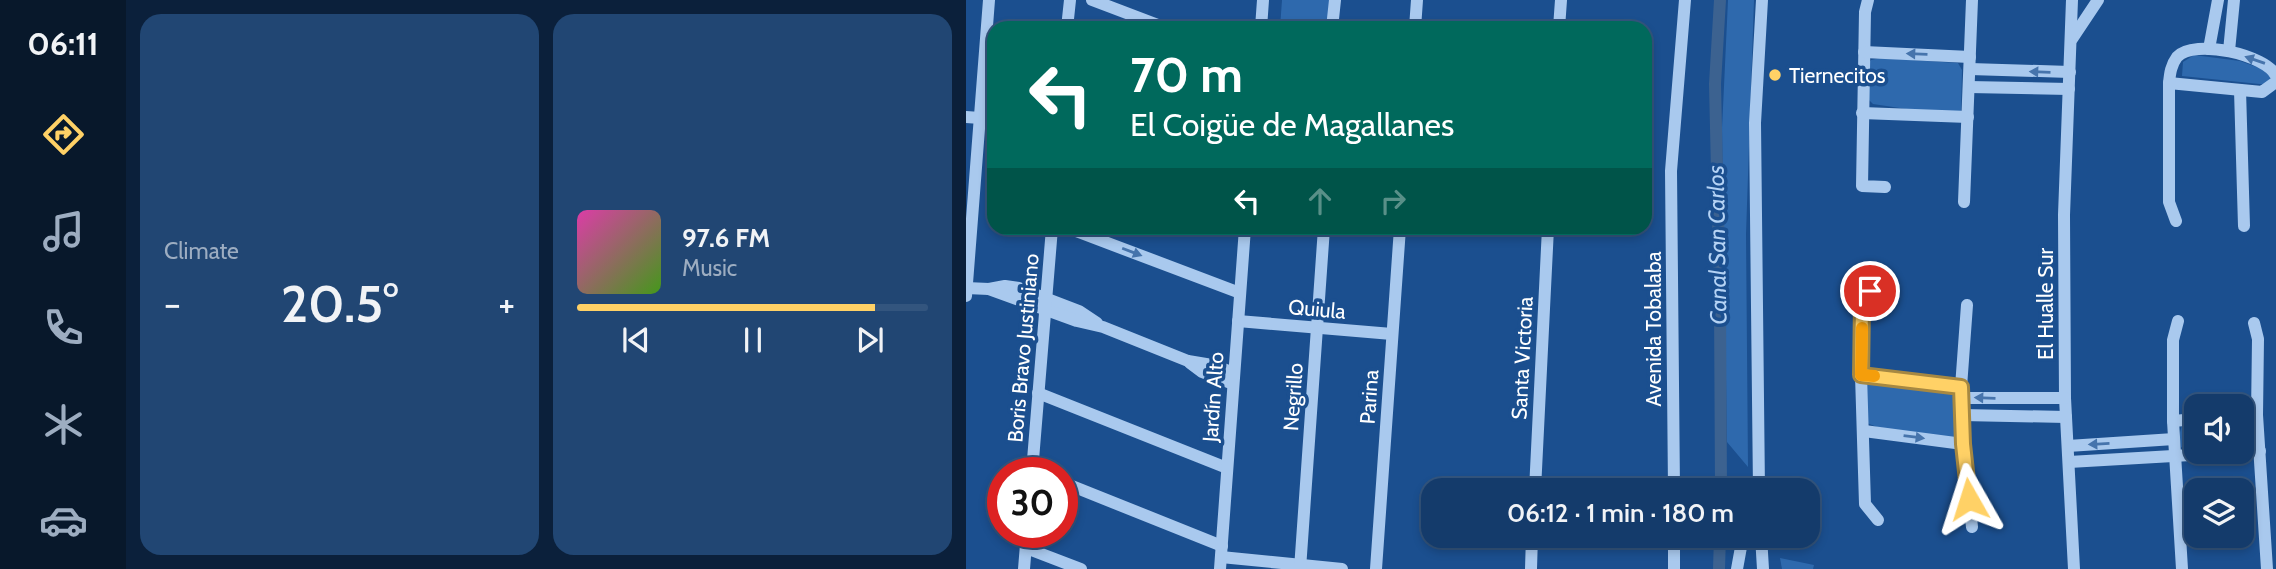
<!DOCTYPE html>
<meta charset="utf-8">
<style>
:root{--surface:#143b6b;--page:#214673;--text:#f1f3f6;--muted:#9dadc1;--line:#33557e;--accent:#ffd166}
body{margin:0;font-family:Cabin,sans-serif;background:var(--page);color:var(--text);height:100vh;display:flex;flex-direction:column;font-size:26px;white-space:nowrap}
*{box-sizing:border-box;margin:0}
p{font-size:23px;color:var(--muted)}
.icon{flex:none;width:38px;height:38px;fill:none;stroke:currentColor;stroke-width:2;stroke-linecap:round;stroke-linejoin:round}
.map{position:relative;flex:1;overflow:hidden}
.details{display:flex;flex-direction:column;gap:14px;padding:14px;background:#0b203b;width:840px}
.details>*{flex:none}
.banner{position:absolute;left:21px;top:21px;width:665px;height:214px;border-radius:21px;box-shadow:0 4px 10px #0003,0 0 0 2px var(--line);background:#00695c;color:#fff;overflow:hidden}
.buttons{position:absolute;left:1218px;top:394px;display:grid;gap:14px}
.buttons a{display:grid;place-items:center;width:70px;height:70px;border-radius:14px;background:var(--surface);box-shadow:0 4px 10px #0003,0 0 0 2px var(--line);font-size:35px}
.speed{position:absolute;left:21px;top:457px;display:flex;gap:14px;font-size:35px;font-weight:700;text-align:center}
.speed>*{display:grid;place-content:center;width:91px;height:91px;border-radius:50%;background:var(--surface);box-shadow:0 4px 10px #0003,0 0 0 2px var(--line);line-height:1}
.speed .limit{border:10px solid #d22;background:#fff;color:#111}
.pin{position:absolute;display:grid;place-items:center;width:60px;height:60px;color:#fff;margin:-30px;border:4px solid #fff;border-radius:50%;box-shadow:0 2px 7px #0007}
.me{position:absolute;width:77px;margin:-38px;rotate:354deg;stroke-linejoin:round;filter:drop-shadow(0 0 5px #0008)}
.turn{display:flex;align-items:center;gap:24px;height:147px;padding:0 28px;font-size:32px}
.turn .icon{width:91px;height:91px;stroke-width:2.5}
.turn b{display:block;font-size:49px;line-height:60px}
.lanes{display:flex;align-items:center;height:66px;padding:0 28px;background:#0003;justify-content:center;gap:35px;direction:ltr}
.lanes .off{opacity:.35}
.big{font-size:52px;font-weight:600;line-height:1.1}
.details .card{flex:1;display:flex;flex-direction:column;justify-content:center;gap:10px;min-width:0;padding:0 24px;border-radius:21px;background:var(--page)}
.song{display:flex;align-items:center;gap:21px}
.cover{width:84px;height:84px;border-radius:10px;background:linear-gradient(135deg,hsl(320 70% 55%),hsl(100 70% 35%))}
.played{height:7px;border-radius:4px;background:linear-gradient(90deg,var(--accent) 85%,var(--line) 85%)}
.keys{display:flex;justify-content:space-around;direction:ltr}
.heat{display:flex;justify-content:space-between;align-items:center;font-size:38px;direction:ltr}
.details .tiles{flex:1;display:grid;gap:14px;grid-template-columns:repeat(2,1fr)}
.trip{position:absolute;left:455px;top:478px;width:399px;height:70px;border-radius:21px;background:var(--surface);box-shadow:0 4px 10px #0003,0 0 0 2px var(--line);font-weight:600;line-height:70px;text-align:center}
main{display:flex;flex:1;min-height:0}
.tab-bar{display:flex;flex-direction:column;width:126px;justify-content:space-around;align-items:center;background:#08182b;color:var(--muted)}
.tab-bar .icon{width:49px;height:49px}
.tab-bar .current{color:var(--accent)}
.tab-bar b{font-size:32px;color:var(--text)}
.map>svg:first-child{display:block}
</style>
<main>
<nav class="tab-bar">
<b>06:11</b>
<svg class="icon current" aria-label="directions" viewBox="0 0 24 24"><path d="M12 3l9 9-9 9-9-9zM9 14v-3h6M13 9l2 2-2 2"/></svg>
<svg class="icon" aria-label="music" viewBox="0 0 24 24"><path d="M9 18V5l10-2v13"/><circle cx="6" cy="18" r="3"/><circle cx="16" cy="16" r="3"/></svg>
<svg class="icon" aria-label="phone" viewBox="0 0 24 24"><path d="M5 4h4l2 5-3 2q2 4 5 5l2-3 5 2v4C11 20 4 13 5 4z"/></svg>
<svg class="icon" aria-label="climate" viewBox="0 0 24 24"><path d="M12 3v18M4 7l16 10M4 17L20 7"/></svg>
<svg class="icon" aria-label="car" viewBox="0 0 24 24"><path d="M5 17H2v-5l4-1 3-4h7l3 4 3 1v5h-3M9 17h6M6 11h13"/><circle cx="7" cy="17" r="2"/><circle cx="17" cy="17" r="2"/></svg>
</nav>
<section class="details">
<div class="tiles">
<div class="card"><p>Climate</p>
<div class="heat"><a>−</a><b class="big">20.5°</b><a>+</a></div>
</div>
<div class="card">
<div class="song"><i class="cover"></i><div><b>97.6 FM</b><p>Music</p></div></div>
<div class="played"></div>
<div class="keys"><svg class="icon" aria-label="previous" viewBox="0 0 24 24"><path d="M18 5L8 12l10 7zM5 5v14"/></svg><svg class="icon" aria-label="pause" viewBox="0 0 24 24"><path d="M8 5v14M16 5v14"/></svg><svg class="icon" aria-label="next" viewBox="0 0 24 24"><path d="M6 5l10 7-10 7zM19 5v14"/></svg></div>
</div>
</div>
</section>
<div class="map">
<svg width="1310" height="569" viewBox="0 0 1310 569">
<rect width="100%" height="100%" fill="#1b4f8f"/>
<g fill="#2e69ad">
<path d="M316 0H365L363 28H314Z"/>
<path d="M762 0H788L780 234 782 467 761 442 756 129Z"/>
<path d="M1228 55 1274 61 1305 72 1303 85 1216 76 1217 62Z"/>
<path d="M914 58 992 63 996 70 995 111 980 115 907 104 901 98V65L905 60Z"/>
<path d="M908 381 986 392 990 395 991 437 986 440 911 427 901 423 900 385Z"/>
<path d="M1276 422 1285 425 1288 435 1285 445 1276 449Z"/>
<path d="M1230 424V449H1220L1215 447 1213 436 1216 425Z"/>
<path d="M814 558 848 565 847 569H816Z"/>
</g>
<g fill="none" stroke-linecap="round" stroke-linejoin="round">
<g stroke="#3c6290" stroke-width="12">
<path d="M754 0 749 84 754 303 755 490"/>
<path d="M753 569 754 536"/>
</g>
<g stroke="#a9c9ee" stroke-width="12">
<path d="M126 0 200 28"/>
<path d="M902 0 899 12 896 186 919 187"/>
<path d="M1106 0 1098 215 1099 398 1108 569"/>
<path d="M101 28 104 0"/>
<path d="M295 28 297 0"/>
<path d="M366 28 369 0"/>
<path d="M449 28 451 0"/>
<path d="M593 28 595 0"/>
<path d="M1106 39 1132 0"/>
<path d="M1243 49 1252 0"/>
<path d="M1263 51 1268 0"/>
<path d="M898 52 1004 57"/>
<path d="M1004 69 1104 72"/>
<path d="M1203 83 1296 92 1310 82"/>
<path d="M1003 87 1103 89"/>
<path d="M1274 90 1278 226"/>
<path d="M896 113 1002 117"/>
<path d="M0 117 28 119"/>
<path d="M998 202 1006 0"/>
<path d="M1210 221 1203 202V83C1204 73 1205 65 1211 57 1228 38 1301 55 1310 76"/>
<path d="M102 228 274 293"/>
<path d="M0 288 23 289 39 286 53 288 113 311 131 323"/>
<path d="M23 289 111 321 137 327 222 361 246 365 268 373"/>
<path d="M904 291 896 304 895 375 899 504 912 520"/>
<path d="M0 296 23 0"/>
<path d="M1001 305 995 387 997 444 1006 527"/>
<path d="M272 321 426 334"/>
<path d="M1212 321 1207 340V421L1216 569"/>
<path d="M1288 323 1292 339 1291 415 1301 569"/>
<path d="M224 363 236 372 267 384"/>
<path d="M895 375 995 387"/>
<path d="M72 393 261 468"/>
<path d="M995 398H1099"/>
<path d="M996 415 1100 417"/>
<path d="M1276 416 1291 415"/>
<path d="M1207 421 1230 419"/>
<path d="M898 431 997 444"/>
<path d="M1102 446 1208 439"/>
<path d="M1103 462 1294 451"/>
<path d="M66 472 86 228"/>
<path d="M96 482 256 546"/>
<path d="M569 490 582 228"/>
<path d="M708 490 705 171 719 0"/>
<path d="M793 490 789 123 796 0"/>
<path d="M708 536V569"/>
<path d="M795 536 797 569"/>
<path d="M60 548 115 569"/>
<path d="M255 557 376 569"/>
<path d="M58 569 61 532"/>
<path d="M254 569 279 228"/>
<path d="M334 569 358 228"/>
<path d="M410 569 434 228"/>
<path d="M565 569 566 536"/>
<path d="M771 569 777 536"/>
</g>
</g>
<defs><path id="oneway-solid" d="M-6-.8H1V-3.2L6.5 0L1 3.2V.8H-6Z" transform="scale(1.75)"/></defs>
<g fill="#4674ac">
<use href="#oneway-solid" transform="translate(951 54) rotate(-178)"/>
<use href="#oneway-solid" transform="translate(1289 60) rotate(-161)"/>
<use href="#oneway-solid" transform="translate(1074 72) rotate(-178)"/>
<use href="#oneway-solid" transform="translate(166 252) rotate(21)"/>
<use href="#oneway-solid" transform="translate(1019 398) rotate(-178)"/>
<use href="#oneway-solid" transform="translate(948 437) rotate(7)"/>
<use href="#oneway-solid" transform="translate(1133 444) rotate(177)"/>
</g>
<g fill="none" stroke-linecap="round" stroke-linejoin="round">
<defs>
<path id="route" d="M904 291 896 304 895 375 995 387 997 444 1003 499"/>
</defs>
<use href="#route" stroke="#a68842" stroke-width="18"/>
<use href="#route" stroke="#ffd166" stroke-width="12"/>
<path stroke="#f59e0b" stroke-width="12" d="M896 328 895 375 908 376"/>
</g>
<circle fill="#ffd166" stroke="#1b4f8f" stroke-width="2.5" cx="809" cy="75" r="7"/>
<g text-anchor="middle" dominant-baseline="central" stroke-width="7" stroke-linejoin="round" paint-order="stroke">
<g font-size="21" fill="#fff" stroke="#1b4f8f" text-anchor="start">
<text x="823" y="75">Tiernecitos</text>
</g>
<g font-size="21" fill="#fff" stroke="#1b4f8f">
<text transform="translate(1079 304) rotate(-90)">El Hualle Sur</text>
<text transform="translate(351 309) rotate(5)">Quiula</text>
<text transform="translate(687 329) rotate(-90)">Avenida Tobalaba</text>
<text transform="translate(57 348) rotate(-85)">Boris Bravo Justiniano</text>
<text transform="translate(556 358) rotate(-87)">Santa Victoria</text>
<text transform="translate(247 397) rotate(-86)">Jardín Alto</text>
<text transform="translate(327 397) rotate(-86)">Negrillo</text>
<text transform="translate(403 397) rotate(-86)">Parina</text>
</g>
<g font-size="23" font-style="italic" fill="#b5d3f5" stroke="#1b4f8f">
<text transform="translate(751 245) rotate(-91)">Canal San Carlos</text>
</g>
</g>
</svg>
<div class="buttons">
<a><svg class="icon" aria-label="sound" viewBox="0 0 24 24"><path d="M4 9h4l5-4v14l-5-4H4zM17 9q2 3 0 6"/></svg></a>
<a><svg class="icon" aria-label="layers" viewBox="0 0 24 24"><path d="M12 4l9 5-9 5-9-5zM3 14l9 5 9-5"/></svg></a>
</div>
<div class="speed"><div class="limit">30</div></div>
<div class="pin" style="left:904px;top:291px;background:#d93025"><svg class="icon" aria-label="arrive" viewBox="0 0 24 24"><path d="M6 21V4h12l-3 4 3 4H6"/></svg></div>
<svg class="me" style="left:1003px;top:499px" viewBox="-20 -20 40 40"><path d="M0-17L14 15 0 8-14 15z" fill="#ffd166" stroke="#fff" stroke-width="4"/></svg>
<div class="trip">06:12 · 1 min · 180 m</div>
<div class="banner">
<div class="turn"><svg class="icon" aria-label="left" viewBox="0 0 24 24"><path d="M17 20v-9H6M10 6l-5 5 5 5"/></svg><div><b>70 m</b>El Coigüe de Magallanes</div></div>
<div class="lanes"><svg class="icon" aria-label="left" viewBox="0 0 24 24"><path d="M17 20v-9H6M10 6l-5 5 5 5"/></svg><svg class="icon off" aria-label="ahead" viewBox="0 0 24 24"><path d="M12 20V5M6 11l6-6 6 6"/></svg><svg class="icon off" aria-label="right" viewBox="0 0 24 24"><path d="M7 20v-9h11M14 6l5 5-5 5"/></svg></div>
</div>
</div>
</main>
